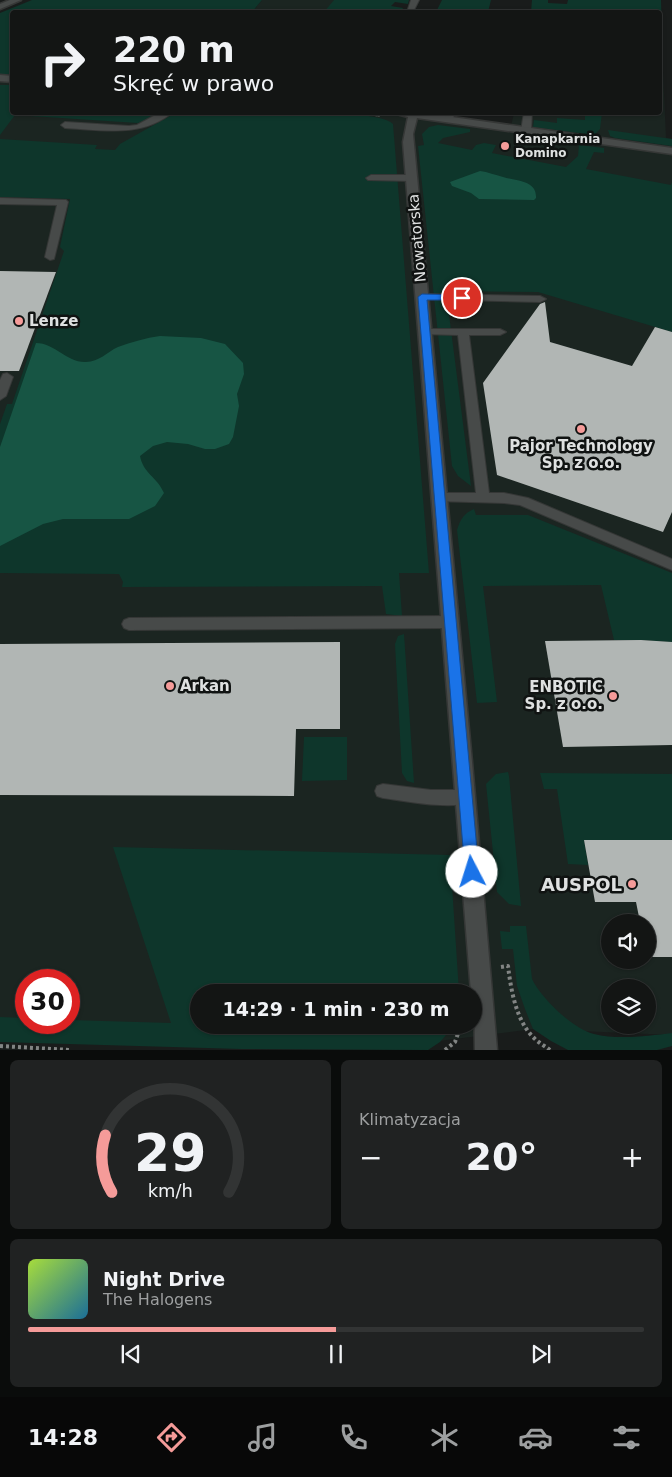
<!DOCTYPE html>
<html lang="pl">
<meta charset="utf-8">
<style>
:root{--surface:#131514;--page:#202222;--text:#f1f3f6;--muted:#9d9fa0;--line:#323434;--accent:#f59b99}
body{margin:0;font-family:"DejaVu Sans",sans-serif;background:var(--page);color:var(--text);height:100vh;display:flex;flex-direction:column;font-size:19px;white-space:nowrap}
*{box-sizing:border-box;margin:0}
p{font-size:16px;color:var(--muted)}
.icon{flex:none;width:28px;height:28px;fill:none;stroke:currentColor;stroke-width:2;stroke-linecap:round;stroke-linejoin:round}
.map{position:relative;height:1050px;overflow:hidden}
.sheet{display:flex;flex-direction:column;gap:10px;padding:10px;background:#0a0c0b;flex:1}
.sheet>*{flex:none}
.hud{position:absolute;left:10px;top:10px;width:652px;height:105px;border-radius:5px;box-shadow:0 1px 4px #0004,0 0 0 1px var(--line);background:#131514;color:var(--text);overflow:hidden}
.fabs{position:absolute;left:601px;top:914px;display:grid;gap:10px}
.fabs a{display:grid;place-items:center;width:55px;height:55px;border-radius:50%;background:var(--surface);box-shadow:0 1px 4px #0004,0 0 0 1px var(--line);font-size:25px}
.speed{position:absolute;left:15px;top:969px;display:flex;gap:10px;font-size:25px;font-weight:700;text-align:center}
.speed>*{display:grid;place-content:center;width:65px;height:65px;border-radius:50%;background:var(--surface);box-shadow:0 1px 4px #0004,0 0 0 1px var(--line);line-height:1}
.speed .limit{border:8px solid #d22;background:#fff;color:#111}
.pin{position:absolute;display:grid;place-items:center;width:42px;height:42px;color:#fff;margin:-21px;border:2px solid #fff;border-radius:50%;box-shadow:0 1px 5px #0007}
.me{position:absolute;width:55px;margin:-28px;rotate:355deg;stroke-linejoin:round;filter:drop-shadow(0 0 4px #0008)}
.turn{display:flex;align-items:center;gap:18px;height:105px;padding:0 20px;font-size:22px}
.turn .icon{width:65px;height:65px;stroke-width:2.5}
.turn b{display:block;font-size:35px;line-height:42px}
.big{font-size:38px;font-weight:700;line-height:1.1}
.sheet .widget{flex:1;display:flex;flex-direction:column;justify-content:center;gap:8px;min-width:0;padding:0 18px;border-radius:8px;background:var(--page)}
.sheet .dial{align-items:center;gap:0}
.dial svg{height:130px;overflow:visible;fill:none;stroke:var(--line);stroke-width:7;stroke-linecap:round;text-anchor:middle}
.dial text{fill:var(--text);stroke:none}
.song{display:flex;align-items:center;gap:15px}
.cover{width:60px;height:60px;border-radius:8px;background:linear-gradient(135deg,hsl(80 70% 55%),hsl(200 70% 35%))}
.played{height:5px;border-radius:2px;background:linear-gradient(90deg,var(--accent) 50%,var(--line) 50%)}
.keys{display:flex;justify-content:space-around;direction:ltr}
.heat{display:flex;justify-content:space-between;align-items:center;font-size:28px;direction:ltr}
.sheet .tiles{flex:1;display:grid;gap:10px;grid-template-columns:1fr 1fr}
.widget:last-child{grid-column:span 2}
.trip{position:absolute;left:190px;top:984px;width:292px;height:50px;border-radius:25px;background:var(--surface);box-shadow:0 1px 4px #0004,0 0 0 1px var(--line);font-weight:700;line-height:50px;text-align:center}
.tabs{display:flex;height:80px;justify-content:space-around;align-items:center;background:#080808;color:var(--muted)}
.tabs .icon{width:35px;height:35px}
.tabs .current{color:var(--accent)}
.tabs b{font-size:22px;color:var(--text)}
.map>svg:first-child{display:block}
</style>
<div class="map">
<svg width="672" height="1050" viewBox="0 0 672 1050">
<rect width="100%" height="100%" fill="#191c1b"/>
<g fill="#1b2521" fill-rule="evenodd">
<path d="M262 0H335L327 12H252Z"/>
<path d="M661 27 666 138 672 139V1035L533 1029 407 1045 0 1032V43H12V112H457L456 117 511 126 514 113 660 112ZM610 922H648V960H610ZM26 980H69V1022H26ZM610 988H648V1025H610ZM199 992H474V1025H199Z"/>
</g>
<g fill="#0e362b">
<path d="M32 0H262L252 12H12V74H0V13Z"/>
<path d="M334 0H409L408 4 395 2 391 6 403 8 401 12H324Z"/>
<path d="M442 0H491L488 12H436Z"/>
<path d="M532 0H548V3L567 4 568 0H661L663 73H660V12H531Z"/>
<path d="M0 85H12V112L163 113 138 123 15 115 0 135Z"/>
<path d="M177 112C210 112 377 106 393 124L429 573H399L402 616 386 614 382 586 122 587 123 582 119 574 0 573V424L7 404H12L64 251 60 247 70 199 0 197V139L97 145 95 149 115 150 120 144Z"/>
<path d="M585 113H602L600 129 594 135 533 127 534 120 557 123V118L585 120Z"/>
<path d="M438 125 470 129V132L443 138 438 143 472 150 476 145 484 143 496 145 492 153 566 167 578 156 579 145 604 148V153L594 152 586 169 671 185 672 182V332L538 292 446 291 471 486 458 476 452 466 418 146 424 145 422 134 429 127Z"/>
<path d="M608 130 672 139V146L615 138 610 136Z"/>
<path d="M474 509 476 515H528L672 573V646L670 642 641 640H614L601 585 483 586 497 702 477 703 457 530C460 520 464 513 474 509Z"/>
<path d="M404 634 414 783 407 781 402 773 395 644 398 636Z"/>
<path d="M304 737H347V780L302 781Z"/>
<path d="M508 772 509 776 521 906 509 904 497 892 486 784 496 774Z"/>
<path d="M540 773 672 774V840H584L588 865 568 864 557 789H544Z"/>
<path d="M113 847 450 855 459 992H199V1025L454 1026 440 1042 428 1050 241 1049 0 1042V1017L26 1018V1022H69V1020L171 1023Z"/>
<path d="M510 926H526L532 979C541 998 573 1029 594 1034 617 1040 649 1036 672 1033V1046L657 1050H568L551 1041 533 1029 525 1009 517 986 513 949H502L500 931 510 932Z"/>
</g>
<g fill="#175544">
<path d="M480 171C488 172 495 175 503 177 516 181 537 180 536 198L534 200 479 199 471 193 452 186 450 182Z"/>
<path d="M160 336 201 338 225 344 243 363 244 374 237 394 239 406 233 437 229 444 215 449H205L188 444 167 442 153 446 140 456C143 473 157 477 164 493L155 506 129 519H63L43 524 0 546V447L36 343C55 343 67 363 86 362 99 362 107 352 118 347 131 342 146 338 160 336Z"/>
</g>
<g fill="#b1b6b4">
<path d="M0 271 56 272 19 371H0Z"/>
<path d="M545 302 550 342 632 366 655 327 672 332V512L663 532 497 475 483 383 540 304Z"/>
<path d="M641 640 672 642V745L563 747 545 641Z"/>
<path d="M340 642V729H296L294 796 0 795V644Z"/>
<path d="M584 840H672V957H648V922H640L636 902H595Z"/>
</g>
<g fill="none" stroke-linecap="round" stroke-linejoin="round">
<defs>
<g id="lane">
<path d="M411 0H419L413 12H407Z"/>
<path d="M161 112H173C142 138 103 130 65 128L61 125 65 122 129 126 137 125Z"/>
<path d="M446 112H455L452 122H446L445 120Z"/>
<path d="M524 112H532L531 131 526 134 521 131Z"/>
<path d="M371 175H411L416 178 411 181 368 180 366 178Z"/>
<path d="M0 198 66 200 68 202 54 259 50 260 45 257 57 205 0 204Z"/>
<path d="M422 294 540 296 546 299 540 302 418 299 416 297Z"/>
<path d="M425 329H500L506 332 500 335H469L489 493H504L528 498 672 559V570L520 505 504 503 435 501 433 498 435 495 440 493H476L458 335 421 334 419 332Z"/>
<path d="M7 373 13 377 6 396 0 400V380L3 374Z"/>
<path d="M450 616 455 618 457 622 455 626 450 628 129 630 124 628 122 624 124 620 129 618Z"/>
<path d="M383 784 431 790H466L472 792 475 797 472 802C450 810 407 801 383 798L377 796 375 791 377 786Z"/>
</g>
<g id="street">
<path d="M0 75 12 76V82L0 81Z"/>
<path d="M389 112H417L672 148V154L417 118 413 134 472 762 497 1050H475L474 992H471L403 142 408 117Z"/>
</g>
<path id="secondary" d="M10 0H21L0 9V4Z"/>
</defs>
<use href="#lane" stroke="#353736" stroke-width="2"/>
<use href="#street" stroke="#353736" stroke-width="3"/>
<use href="#secondary" stroke="#353736" stroke-width="3"/>
<path stroke="#828584" stroke-width="2" stroke-dasharray="1 1" stroke-linecap="butt" d="M356 112 380 116"/>
<g stroke="#828584" stroke-width="4" stroke-dasharray="3 3" stroke-linecap="butt">
<path d="M501 967 508 966C511 990 516 1021 534 1038 539 1043 545 1046 550 1050"/>
<path d="M0 1046 70 1050"/>
<path d="M445 1050 455 1042 461 1025"/>
</g>
<use href="#lane" fill="#474a49" fill-rule="evenodd"/>
<use href="#street" fill="#474a49" fill-rule="evenodd"/>
<use href="#secondary" fill="#474a49" fill-rule="evenodd"/>
</g>
<path fill="#1a73e8" stroke="#114b97" d="M422 294 462 295 466 298 462 300H427L479 872 477 877 472 879 467 877 465 872 418 297Z"/>
<g fill="#f59b99" stroke="#101312" stroke-width="2">
<circle cx="505" cy="146" r="5"/>
<circle cx="19" cy="321" r="5"/>
<circle cx="581" cy="429" r="5"/>
<circle cx="170" cy="686" r="5"/>
<circle cx="613" cy="696" r="5"/>
<circle cx="632" cy="884" r="5"/>
</g>
<g text-anchor="middle" dominant-baseline="central" stroke-width="5" stroke-linejoin="round" paint-order="stroke">
<g font-size="12" font-weight="bold" fill="#dfe1e1" stroke="#101312" text-anchor="start">
<text x="515" y="139">Kanapkarnia<tspan x="515" dy="14">Domino</tspan></text>
</g>
<g font-size="15" fill="#dfe1e1" stroke="#101312">
<text transform="translate(417 238) rotate(-95)">Nowatorska</text>
</g>
<g font-size="15" font-weight="bold" fill="#dfe1e1" stroke="#101312" text-anchor="start">
<text x="29" y="321">Lenze</text>
<text x="581" y="446" text-anchor="middle">Pajor Technology<tspan x="581" dy="17">Sp. z o.o.</tspan></text>
<text x="180" y="686">Arkan</text>
<text x="603" y="687" text-anchor="end">ENBOTIC<tspan x="603" dy="17">Sp. z o.o.</tspan></text>
</g>
<g font-size="18" font-weight="bold" fill="#dfe1e1" stroke="#101312" text-anchor="end">
<text x="622" y="884">AUSPOL</text>
</g>
</g>
</svg>
<div class="fabs">
<a><svg class="icon" aria-label="sound" viewBox="0 0 24 24"><path d="M4 9h4l5-4v14l-5-4H4zM17 9q2 3 0 6"/></svg></a>
<a><svg class="icon" aria-label="layers" viewBox="0 0 24 24"><path d="M12 4l9 5-9 5-9-5zM3 14l9 5 9-5"/></svg></a>
</div>
<div class="speed"><div class="limit">30</div></div>
<div class="pin" style="left:462px;top:298px;background:#d93025"><svg class="icon" aria-label="arrive" viewBox="0 0 24 24"><path d="M6 21V4h12l-3 4 3 4H6"/></svg></div>
<svg class="me" style="left:472px;top:872px" viewBox="-20 -20 40 40"><circle r="19" fill="#fff"/><path d="M0-13L10 11 0 6-10 11z" fill="#1a73e8"/></svg>
<div class="trip">14:29 · 1 min · 230 m</div>
<div class="hud">
<div class="turn"><svg class="icon" aria-label="right" viewBox="0 0 24 24"><path d="M7 20v-9h11M14 6l5 5-5 5"/></svg><div><b>220 m</b>Skręć w prawo</div></div>
</div>
</div>
<section class="sheet">
<div class="tiles">
<div class="widget dial"><svg viewBox="0 0 100 80">
<path d="M14 69A42 42 0 1 1 86 69"/>
<path d="M14 69A42 42 0 0 1 10 34" stroke="#f59b99"/>
<text x="50" y="56" font-size="32" font-weight="700">29</text>
<text x="50" y="72" font-size="11">km/h</text>
</svg></div>
<div class="widget"><p>Klimatyzacja</p>
<div class="heat"><a>−</a><b class="big">20°</b><a>+</a></div>
</div>
<div class="widget">
<div class="song"><i class="cover"></i><div><b>Night Drive</b><p>The Halogens</p></div></div>
<div class="played"></div>
<div class="keys"><svg class="icon" aria-label="previous" viewBox="0 0 24 24"><path d="M18 5L8 12l10 7zM5 5v14"/></svg><svg class="icon" aria-label="pause" viewBox="0 0 24 24"><path d="M8 5v14M16 5v14"/></svg><svg class="icon" aria-label="next" viewBox="0 0 24 24"><path d="M6 5l10 7-10 7zM19 5v14"/></svg></div>
</div>
</div>
</section>
<nav class="tabs">
<b>14:28</b>
<svg class="icon current" aria-label="directions" viewBox="0 0 24 24"><path d="M12 3l9 9-9 9-9-9zM9 14v-3h6M13 9l2 2-2 2"/></svg>
<svg class="icon" aria-label="music" viewBox="0 0 24 24"><path d="M9 18V5l10-2v13"/><circle cx="6" cy="18" r="3"/><circle cx="16" cy="16" r="3"/></svg>
<svg class="icon" aria-label="phone" viewBox="0 0 24 24"><path d="M5 4h4l2 5-3 2q2 4 5 5l2-3 5 2v4C11 20 4 13 5 4z"/></svg>
<svg class="icon" aria-label="climate" viewBox="0 0 24 24"><path d="M12 3v18M4 7l16 10M4 17L20 7"/></svg>
<svg class="icon" aria-label="car" viewBox="0 0 24 24"><path d="M5 17H2v-5l4-1 3-4h7l3 4 3 1v5h-3M9 17h6M6 11h13"/><circle cx="7" cy="17" r="2"/><circle cx="17" cy="17" r="2"/></svg>
<svg class="icon" aria-label="filters" viewBox="0 0 24 24"><path d="M4 7h16M4 17h16"/><circle cx="9" cy="7" r="2"/><circle cx="15" cy="17" r="2"/></svg>
</nav>
